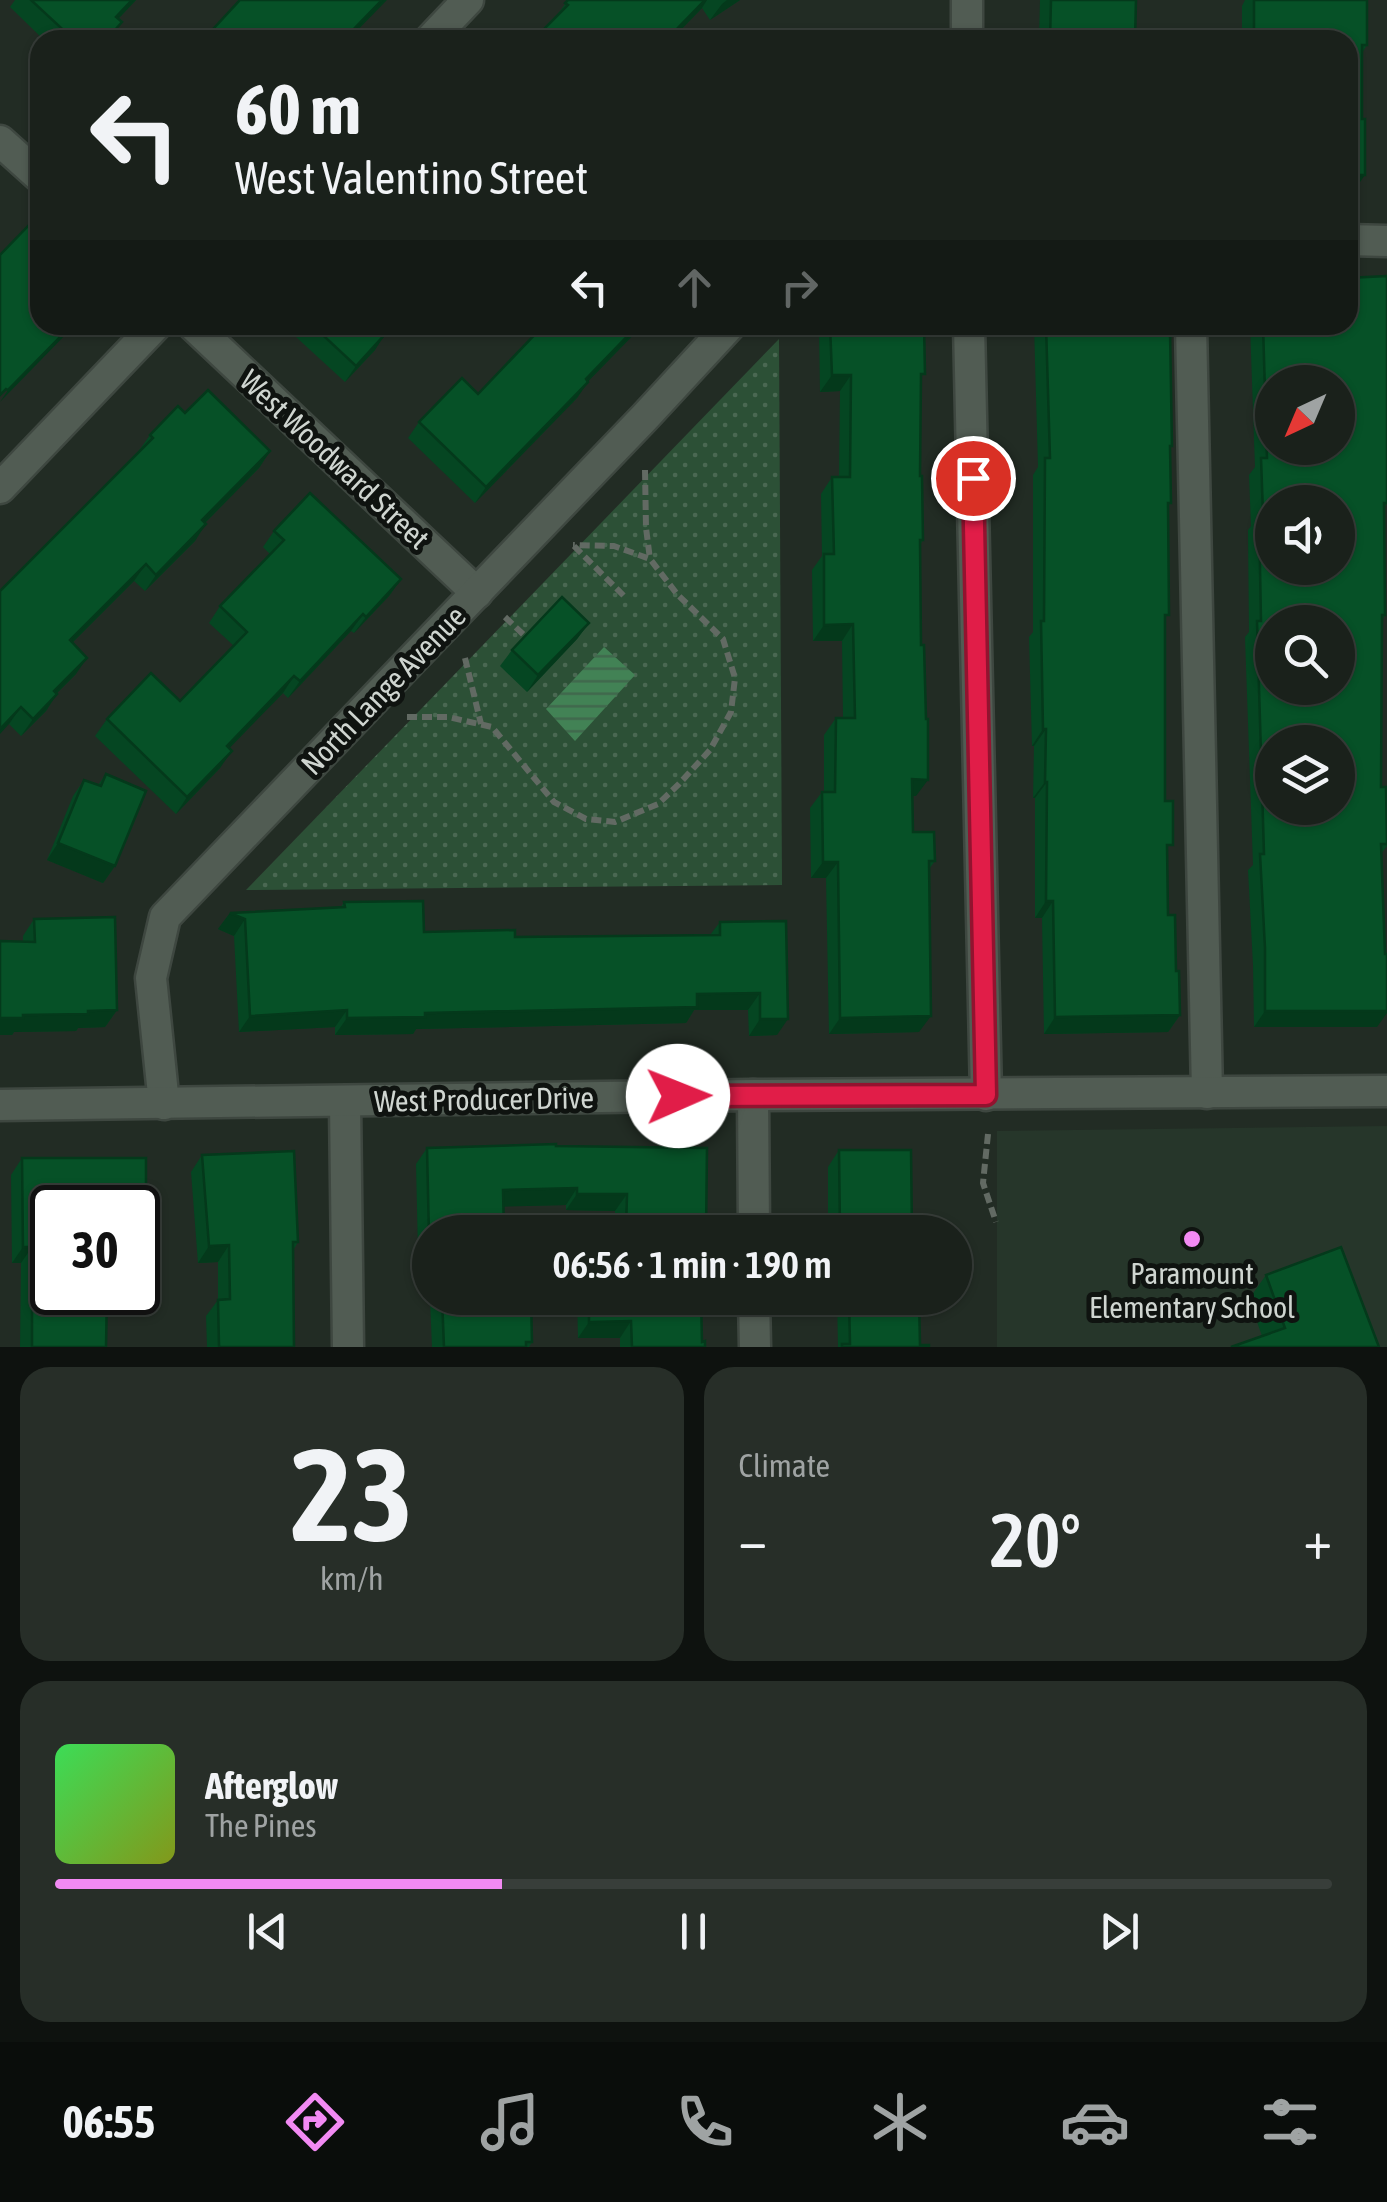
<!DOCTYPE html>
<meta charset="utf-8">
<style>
:root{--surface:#1a211b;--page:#272e28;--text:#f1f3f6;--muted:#9fa3a3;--line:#383e3a;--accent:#f28af3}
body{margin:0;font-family:"Asap Condensed",sans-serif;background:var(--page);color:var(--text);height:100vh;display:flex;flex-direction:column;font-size:38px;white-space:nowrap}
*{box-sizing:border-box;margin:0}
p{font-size:32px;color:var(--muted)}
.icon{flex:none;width:55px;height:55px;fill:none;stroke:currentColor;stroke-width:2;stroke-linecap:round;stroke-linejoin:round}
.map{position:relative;height:1347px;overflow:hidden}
.side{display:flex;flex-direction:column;gap:20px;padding:20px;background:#0e120f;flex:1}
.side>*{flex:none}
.banner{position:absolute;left:30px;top:30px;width:1328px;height:305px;border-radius:30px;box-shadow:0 2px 8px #0004,0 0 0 2px var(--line);background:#1a211b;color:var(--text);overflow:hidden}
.needle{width:65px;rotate:224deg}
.controls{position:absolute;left:1255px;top:365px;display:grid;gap:20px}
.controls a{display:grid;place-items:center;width:100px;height:100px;border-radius:50%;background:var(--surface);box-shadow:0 2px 8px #0004,0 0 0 2px var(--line);font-size:50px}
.speed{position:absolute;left:30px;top:1185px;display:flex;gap:20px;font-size:50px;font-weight:700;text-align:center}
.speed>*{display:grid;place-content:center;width:130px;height:130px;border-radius:50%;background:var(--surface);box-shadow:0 2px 8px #0004,0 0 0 2px var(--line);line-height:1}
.speed .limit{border:5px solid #111;border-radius:15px;background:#fff;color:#111}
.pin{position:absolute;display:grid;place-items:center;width:85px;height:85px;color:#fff;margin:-42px;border:5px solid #fff;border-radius:50%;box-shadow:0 2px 10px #0007}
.me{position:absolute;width:110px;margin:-55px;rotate:89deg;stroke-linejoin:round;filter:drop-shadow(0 0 8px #0008)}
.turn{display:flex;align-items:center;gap:35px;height:210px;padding:0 40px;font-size:45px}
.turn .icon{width:130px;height:130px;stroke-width:2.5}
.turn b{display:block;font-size:70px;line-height:85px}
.lanes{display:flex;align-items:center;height:95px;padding:0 40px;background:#0003;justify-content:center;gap:50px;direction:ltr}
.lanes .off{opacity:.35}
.big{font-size:75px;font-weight:600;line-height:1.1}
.side .tile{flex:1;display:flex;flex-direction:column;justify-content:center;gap:15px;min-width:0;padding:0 35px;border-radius:30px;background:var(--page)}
.side .dial{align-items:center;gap:0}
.dial b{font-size:130px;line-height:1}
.song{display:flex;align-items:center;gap:30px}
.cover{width:120px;height:120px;border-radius:15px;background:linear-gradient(135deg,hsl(130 70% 55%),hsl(70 70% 35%))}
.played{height:10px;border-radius:5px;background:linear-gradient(90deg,var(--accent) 35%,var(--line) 35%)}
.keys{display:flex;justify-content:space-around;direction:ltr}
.heat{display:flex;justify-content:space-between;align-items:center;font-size:55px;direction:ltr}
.side .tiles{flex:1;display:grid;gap:20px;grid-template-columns:1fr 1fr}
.tile:last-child{grid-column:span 2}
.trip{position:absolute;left:412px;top:1215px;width:560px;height:100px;border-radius:50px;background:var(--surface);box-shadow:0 2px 8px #0004,0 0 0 2px var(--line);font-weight:600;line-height:100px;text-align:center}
.tab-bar{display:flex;height:160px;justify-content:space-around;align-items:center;background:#0a0d0b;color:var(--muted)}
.tab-bar .icon{width:70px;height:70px}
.tab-bar .selected{color:var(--accent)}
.tab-bar b{font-size:45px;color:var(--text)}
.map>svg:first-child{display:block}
</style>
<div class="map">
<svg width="1387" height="1347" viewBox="0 0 1387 1347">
<defs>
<pattern id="park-dots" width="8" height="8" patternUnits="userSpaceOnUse" patternTransform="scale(2.5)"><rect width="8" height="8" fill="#2c5036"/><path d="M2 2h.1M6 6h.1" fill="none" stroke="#4a6852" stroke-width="1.8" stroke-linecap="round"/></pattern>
<pattern id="water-rules" width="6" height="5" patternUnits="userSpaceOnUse" patternTransform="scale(2.5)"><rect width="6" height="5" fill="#428255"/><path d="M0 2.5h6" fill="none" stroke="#40684c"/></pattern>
</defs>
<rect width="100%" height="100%" fill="#222c24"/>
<path fill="#26362a" d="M1387 1126V1347H997V1131Z"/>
<path fill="url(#park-dots)" d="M779 339 782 885 246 890Z"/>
<path fill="url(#water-rules)" d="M604 647 635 675 575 741 546 709Z"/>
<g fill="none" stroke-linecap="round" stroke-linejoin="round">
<defs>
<g id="minor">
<path d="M967 0V40"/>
<path d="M430 40 468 0"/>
<path d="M0 141 40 177"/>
<path d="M1348 240 1387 241"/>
<path d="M193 325 477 593"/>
<path d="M969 325 986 1095"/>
<path d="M1191 325 1207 1093"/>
<path d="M0 488 156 325"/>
<path d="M753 1095 754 1232"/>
<path d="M345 1102 348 1347"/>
<path d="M164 1104 151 978 165 917 645 417 730 325"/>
<path d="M0 1105 753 1095 1387 1091"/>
<path d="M754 1298 755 1347"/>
</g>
</defs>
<use href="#minor" stroke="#3e4740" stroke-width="35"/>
<g stroke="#626a63" stroke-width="6" stroke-dasharray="10 5" stroke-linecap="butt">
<path d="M645 470 646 528 650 559"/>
<path d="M574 546 626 598"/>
<path d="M505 617 527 638"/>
<path d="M465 658 481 724"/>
<path d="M407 717H448L492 727 554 802 586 819 615 822 658 804 679 784 710 750 731 712 735 678 723 639 677 594 650 559 614 546 573 545"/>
<path d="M988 1134 983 1183 996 1222"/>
</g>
<use href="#minor" stroke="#515c53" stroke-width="30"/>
</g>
<g fill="#054622">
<path d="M15 0H136L118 19 110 40H44L10 7Z"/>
<path d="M568 0H740L710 20 702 8 671 40H533L555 18Z"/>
<path d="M1040 0H1136L1135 40H1039Z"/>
<path d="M1245 0H1367V45L1362 53 1353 192 1348 40H1242V6Z"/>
<path d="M1387 276V503L1384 508 1385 615 1382 621 1381 787 1387 846 1381 854 1377 1027H1254L1253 965 1248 870 1253 865 1245 637 1249 632 1248 530 1251 526 1249 475 1255 467 1250 325H1348Z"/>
<path d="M283 325H383L375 350 345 382Z"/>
<path d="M544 325H643L588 381 577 398 475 503 408 438 419 422 478 394Z"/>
<path d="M821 325H924L921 379 920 476 923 540 920 545 916 796H913V832L935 861 929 869 919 1032 829 1034 826 878H811L810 808 822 792H824V735L836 718H843L842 641H813L812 570 822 556 821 494 832 477H839L840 391 820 392 819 328Z"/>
<path d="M1034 325H1176V330L1170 340V449L1165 620V801L1168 915 1176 971 1180 1015 1168 1032 1044 1034 1042 918H1035V798H1033L1034 746H1032L1029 637 1033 632V475L1038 467Z"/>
<path d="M185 413 270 451 259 468 205 523 195 541 145 591 134 581 72 643 76 674 57 693 46 711 21 736 9 724 138 452 150 435Z"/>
<path d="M274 531 401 579 389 596 354 633 351 631 288 698 283 693 229 748 220 768 176 814 95 736 107 719 180 701 234 646 209 623 220 606 270 554 263 547Z"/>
<path d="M589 623 577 639 527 692 500 666 512 650Z"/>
<path d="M106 774 115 866 103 883 47 860 73 796 84 780 98 785Z"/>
<path d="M344 902 424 932 515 937 710 935 720 922 786 921 777 1035 749 1036 748 1010H694L686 1023 416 1029 413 1034 335 1035V1027L239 1032 234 936 218 929 230 913 341 907Z"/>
<path d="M34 919 117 1010 105 1027 78 1028 76 1031 14 1032 12 1035H0V941L23 942V936Z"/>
<path d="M556 1146 706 1232H615V1211L566 1210V1205L504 1206 430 1232V1298H531L532 1342 529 1347H432L428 1253H418L416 1164 427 1148Z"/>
<path d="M839 1150 912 1232H828V1167Z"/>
<path d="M202 1155 298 1242 294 1249V1347H207L206 1316 218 1300V1262L198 1263 191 1172Z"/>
<path d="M22 1158 52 1208 106 1347H20L21 1263H12L11 1175Z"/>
<path d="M1266 1275 1379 1347 1262 1336 1249 1299Z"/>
<path d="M577 1298H701L702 1342 705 1347H620V1338H578Z"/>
<path d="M837 1298H919L920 1345 929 1347H838Z"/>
</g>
<g fill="#04391b">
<path d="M132 0H136L105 33 116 17Z"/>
<path d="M382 0H387L348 40H343Z"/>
<path d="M705 0H707L702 8 671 40H666Z"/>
<path d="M727 0H740L710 20 722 4Z"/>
<path d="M1348 175H1365L1353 192H1348Z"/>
<path d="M72 325H75L0 402 8 390Z"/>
<path d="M638 325H643L574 396 586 379Z"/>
<path d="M386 333 375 350 345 382 356 366Z"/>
<path d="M832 375H851L840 391 820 392Z"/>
<path d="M588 382 577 398 475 503 486 487Z"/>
<path d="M270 451 259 468 191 537 202 520Z"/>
<path d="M206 524 195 541 145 591 156 575Z"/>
<path d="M146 564 134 581 58 657 70 640Z"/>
<path d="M401 579 389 596 354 633 366 617Z"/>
<path d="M363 614 351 631 288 698 300 681Z"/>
<path d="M589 623 577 639 527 692 538 675Z"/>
<path d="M853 624 842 641H813L824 625Z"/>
<path d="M87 658 76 674 43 707 54 691Z"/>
<path d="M294 676 283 693 215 763 227 746Z"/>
<path d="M57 694 46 711 21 736 33 719Z"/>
<path d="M21 707 9 724 0 734V729Z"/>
<path d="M1043 729H1046L1034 746H1032Z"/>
<path d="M232 751 220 768 176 814 187 797Z"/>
<path d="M912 779 928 780 916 796H901Z"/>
<path d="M1045 782H1047L1035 798H1033Z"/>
<path d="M58 843 115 866 103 883 47 860Z"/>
<path d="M823 862H838L826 878H811Z"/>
<path d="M1046 901H1053L1042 918H1035Z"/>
<path d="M230 913 245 919 234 936 218 929Z"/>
<path d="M760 993 748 1010H694L686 1023 416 1029 413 1034 335 1035 347 1018 697 994Z"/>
<path d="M117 1010 105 1027 78 1028 76 1031 14 1032 12 1035H0V1018L23 1015Z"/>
<path d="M347 1010 335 1027 239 1032 250 1016Z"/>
<path d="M1265 1011H1387V1013L1377 1027H1254Z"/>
<path d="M1180 1015 1168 1032 1044 1034 1055 1017Z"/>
<path d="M931 1016 919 1032 829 1034 840 1018Z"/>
<path d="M760 1019H788L777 1035 749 1036Z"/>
<path d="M577 1188 566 1205 492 1207 503 1190Z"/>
<path d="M577 1194H627L615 1211 566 1210Z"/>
<path d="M95 1200H146L138 1212V1208H90Z"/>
<path d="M430 1236V1249L428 1253H418Z"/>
<path d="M229 1245 218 1262 198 1263 209 1246Z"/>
<path d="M23 1247H32L21 1263H12Z"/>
<path d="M631 1321 620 1338H578L589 1322Z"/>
</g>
<g fill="#065127" stroke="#04391b" stroke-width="2.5" fill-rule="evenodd">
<path d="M31 0H132L116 17 122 22 106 40H74Z"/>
<path d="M240 0H382L343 40H203Z"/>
<path d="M568 0H705L666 40H533L568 5 565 3Z"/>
<path d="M1051 0H1136L1135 40H1050Z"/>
<path d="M1254 0H1367V45H1362V119H1365V175H1348V40H1254Z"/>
<path d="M193 34 200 40H187Z"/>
<path d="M32 222 40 230V325H72L8 390 6 389 0 395V255Z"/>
<path d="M1387 276V503H1384L1385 615H1382L1381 787H1386L1387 844H1381L1385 954H1387V1011H1265V948L1260 854H1264L1257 621H1261L1259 514H1263L1261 458H1267L1263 325H1348V278ZM1272 382H1338V448H1272ZM1272 502H1338V568H1272ZM1272 622H1338V688H1272ZM1272 742H1338V808H1272Z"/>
<path d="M312 325H380L379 326 386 333 356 366Z"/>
<path d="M544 325H638L586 379 588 382 486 487 419 422 462 378 478 394Z"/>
<path d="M830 325H924L925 374H921L920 476H922L923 540H920L921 645H924L926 719H928V780L912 779 913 832H934L935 861H929L931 1016 840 1018 838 862H823L822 792H835L836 718H855L853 624 824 625V554H834L832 477H850L851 375H832Z"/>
<path d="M1046 325H1176V330L1170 331 1172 446H1170L1171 503H1168L1169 615H1165V801H1173V845H1167L1168 915H1175L1176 971H1179L1180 1015 1055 1017 1053 901H1046L1047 782H1045L1046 729H1043L1041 621H1044L1045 458H1050Z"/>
<path d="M208 390 270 451 202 520 206 524 156 575 146 564 70 640 87 658 54 691 57 694 33 719 21 707 0 729V591L153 438 150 435 178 406 185 413Z"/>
<path d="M310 493 401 579 366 617 363 614 300 681 294 676 227 746 232 751 187 797 107 719 151 673 180 701 247 632 220 606 284 540 274 531Z"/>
<path d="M562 597 589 623 538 675 512 650Z"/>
<path d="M106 774 146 791 115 866 58 843 84 780 101 786Z"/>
<path d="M423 901 424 932 515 930V937L720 935V922L786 921 788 1019H760V993L697 994V1007L425 1013V1017L347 1018V1010L250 1016 245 919 230 913 345 907 344 902Z"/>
<path d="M115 917 117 1010 88 1011V1014L23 1015V1018H0V941L35 942 34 919Z"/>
<path d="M556 1144V1146L707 1148 706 1232H626L627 1194H577V1188L503 1190 504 1232H430L429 1236 427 1148Z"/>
<path d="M839 1150H911L912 1232 840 1231Z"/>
<path d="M294 1151 298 1242H293L294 1347H221L219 1346 218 1300 230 1299 229 1245 209 1246 202 1155Z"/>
<path d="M22 1158H146V1200H95V1208H52V1292H107L106 1347H32V1247H23Z"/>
<path d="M1341 1247 1379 1347H1231L1285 1328 1266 1275Z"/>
<path d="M442 1298H531L532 1342H526V1347H444Z"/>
<path d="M589 1298H701L702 1342 705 1341V1347H632L631 1321 589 1322Z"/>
<path d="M849 1298H919L920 1345H929V1347H842V1344H850Z"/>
</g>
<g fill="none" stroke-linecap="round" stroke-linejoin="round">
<defs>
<path id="route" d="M678 1096 986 1095 973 478"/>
</defs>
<use href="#route" stroke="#92132f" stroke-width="25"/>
<use href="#route" stroke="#e11d48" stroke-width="18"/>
</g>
<circle fill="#f28af3" stroke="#0f1310" stroke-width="4" cx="1192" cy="1239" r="10"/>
<g text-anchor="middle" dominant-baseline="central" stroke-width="10" stroke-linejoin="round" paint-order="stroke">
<g font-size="30" fill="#cfd5d0" stroke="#0f1310">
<text transform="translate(335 459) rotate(43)">West Woodward Street</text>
<text transform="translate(383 690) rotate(-46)">North Lange Avenue</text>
<text transform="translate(484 1099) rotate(-1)">West Producer Drive</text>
</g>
<g font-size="30" fill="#cfd5d0" stroke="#0f1310">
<text x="1192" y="1273">Paramount<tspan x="1192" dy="34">Elementary School</tspan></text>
</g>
</g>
</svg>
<div class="controls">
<a><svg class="needle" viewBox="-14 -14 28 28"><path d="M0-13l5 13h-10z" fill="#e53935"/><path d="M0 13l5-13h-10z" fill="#9fa3a3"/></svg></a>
<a><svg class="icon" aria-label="sound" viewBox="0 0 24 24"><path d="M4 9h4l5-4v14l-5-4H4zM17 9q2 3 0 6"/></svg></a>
<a><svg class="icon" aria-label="search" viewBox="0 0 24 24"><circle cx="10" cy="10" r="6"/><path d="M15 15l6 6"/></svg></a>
<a><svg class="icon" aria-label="layers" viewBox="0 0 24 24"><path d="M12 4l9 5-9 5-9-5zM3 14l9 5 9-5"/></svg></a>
</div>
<div class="speed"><div class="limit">30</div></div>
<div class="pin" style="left:973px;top:478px;background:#d93025"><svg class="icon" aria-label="arrive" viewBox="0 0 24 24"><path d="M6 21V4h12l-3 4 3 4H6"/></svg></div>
<svg class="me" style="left:678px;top:1096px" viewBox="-20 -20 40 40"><circle r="19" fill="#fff"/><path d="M0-13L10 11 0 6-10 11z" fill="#e11d48"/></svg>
<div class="trip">06:56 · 1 min · 190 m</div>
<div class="banner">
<div class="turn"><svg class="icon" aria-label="left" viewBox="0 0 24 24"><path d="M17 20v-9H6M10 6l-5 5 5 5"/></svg><div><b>60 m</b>West Valentino Street</div></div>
<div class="lanes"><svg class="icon" aria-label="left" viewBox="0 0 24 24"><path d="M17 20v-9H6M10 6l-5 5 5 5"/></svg><svg class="icon off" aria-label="ahead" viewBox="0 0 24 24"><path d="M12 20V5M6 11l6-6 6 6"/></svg><svg class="icon off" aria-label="right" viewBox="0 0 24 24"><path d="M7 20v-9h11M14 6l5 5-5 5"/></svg></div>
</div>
</div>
<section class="side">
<div class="tiles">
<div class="tile dial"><b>23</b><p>km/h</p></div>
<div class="tile"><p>Climate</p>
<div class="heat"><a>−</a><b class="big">20°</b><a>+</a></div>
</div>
<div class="tile">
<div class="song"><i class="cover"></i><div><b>Afterglow</b><p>The Pines</p></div></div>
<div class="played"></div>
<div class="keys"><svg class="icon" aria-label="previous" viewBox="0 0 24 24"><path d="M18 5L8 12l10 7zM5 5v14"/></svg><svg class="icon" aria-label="pause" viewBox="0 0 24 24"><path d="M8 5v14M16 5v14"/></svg><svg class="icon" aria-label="next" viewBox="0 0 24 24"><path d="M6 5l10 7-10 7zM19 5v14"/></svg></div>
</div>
</div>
</section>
<nav class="tab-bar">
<b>06:55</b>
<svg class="icon selected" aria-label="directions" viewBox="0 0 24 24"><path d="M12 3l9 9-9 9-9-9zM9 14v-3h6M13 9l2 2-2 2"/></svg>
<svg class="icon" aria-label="music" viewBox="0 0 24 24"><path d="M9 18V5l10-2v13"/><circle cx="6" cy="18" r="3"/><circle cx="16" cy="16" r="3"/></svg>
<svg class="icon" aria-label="phone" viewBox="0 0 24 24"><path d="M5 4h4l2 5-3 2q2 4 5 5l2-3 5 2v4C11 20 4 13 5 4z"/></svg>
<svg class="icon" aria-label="climate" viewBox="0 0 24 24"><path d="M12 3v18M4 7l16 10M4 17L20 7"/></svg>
<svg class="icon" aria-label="car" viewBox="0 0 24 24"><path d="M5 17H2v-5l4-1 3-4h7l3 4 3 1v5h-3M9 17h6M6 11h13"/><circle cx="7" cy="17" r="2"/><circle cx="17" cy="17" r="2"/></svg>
<svg class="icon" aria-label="filters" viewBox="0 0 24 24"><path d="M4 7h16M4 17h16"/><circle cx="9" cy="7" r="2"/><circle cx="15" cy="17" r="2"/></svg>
</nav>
